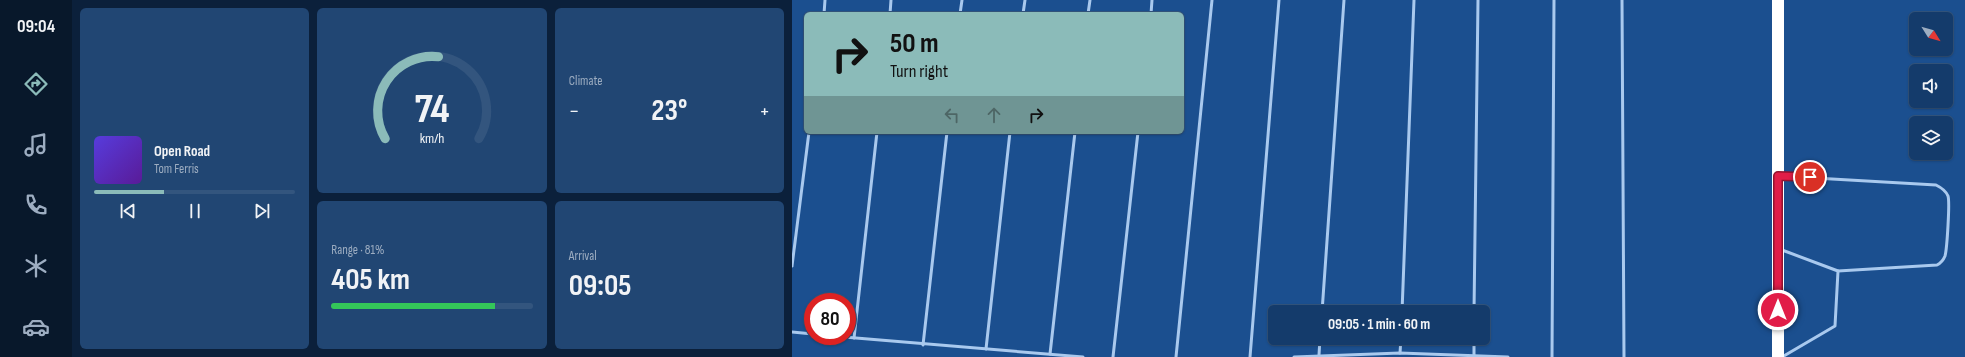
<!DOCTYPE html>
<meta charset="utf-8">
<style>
:root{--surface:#143b6b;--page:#214673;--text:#f1f3f6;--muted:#9dadc1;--line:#33557e;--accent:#8bbbb9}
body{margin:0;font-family:"Sofia Sans Condensed",sans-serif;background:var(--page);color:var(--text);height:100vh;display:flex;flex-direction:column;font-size:15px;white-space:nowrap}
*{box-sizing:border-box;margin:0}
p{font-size:13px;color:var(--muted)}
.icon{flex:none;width:22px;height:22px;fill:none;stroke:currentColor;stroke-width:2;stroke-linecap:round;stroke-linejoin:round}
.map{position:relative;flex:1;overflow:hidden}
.panel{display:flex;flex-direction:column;gap:8px;padding:8px;background:#0b203b;width:720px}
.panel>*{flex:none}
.guide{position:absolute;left:12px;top:12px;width:380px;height:122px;border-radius:6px;box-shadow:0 1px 3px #0004,0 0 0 1px var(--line);background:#8bbbb9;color:#111;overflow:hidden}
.needle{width:26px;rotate:127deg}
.buttons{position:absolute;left:1117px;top:12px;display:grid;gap:8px}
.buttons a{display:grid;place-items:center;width:44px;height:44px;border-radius:6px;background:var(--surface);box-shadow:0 1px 3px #0004,0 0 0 1px var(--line);font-size:20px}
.speed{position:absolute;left:12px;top:293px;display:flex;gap:8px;font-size:20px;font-weight:700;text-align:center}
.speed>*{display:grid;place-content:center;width:52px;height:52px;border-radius:50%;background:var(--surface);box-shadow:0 1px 3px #0004,0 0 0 1px var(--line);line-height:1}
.speed .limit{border:6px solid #d22;background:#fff;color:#111}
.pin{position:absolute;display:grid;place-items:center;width:34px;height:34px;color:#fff;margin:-17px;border:2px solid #fff;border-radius:50%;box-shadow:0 1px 4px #0007}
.me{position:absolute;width:44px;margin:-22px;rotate:0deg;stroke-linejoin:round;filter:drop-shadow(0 0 3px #0008)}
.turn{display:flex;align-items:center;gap:14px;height:84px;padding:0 20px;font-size:18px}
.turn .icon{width:52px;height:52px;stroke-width:2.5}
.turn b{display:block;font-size:28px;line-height:34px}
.lanes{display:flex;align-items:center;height:38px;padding:0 20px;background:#0003;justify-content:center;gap:20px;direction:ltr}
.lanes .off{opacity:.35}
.big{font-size:30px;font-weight:700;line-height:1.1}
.panel .widget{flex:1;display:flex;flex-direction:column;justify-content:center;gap:6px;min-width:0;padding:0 14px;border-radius:6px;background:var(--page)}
.panel .dial{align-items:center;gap:0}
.dial svg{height:104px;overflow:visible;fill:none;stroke:var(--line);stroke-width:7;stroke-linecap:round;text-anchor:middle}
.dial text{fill:var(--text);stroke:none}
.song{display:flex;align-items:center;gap:12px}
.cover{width:48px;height:48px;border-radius:6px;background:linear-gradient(135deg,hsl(250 70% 55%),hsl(270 70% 35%))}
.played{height:4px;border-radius:2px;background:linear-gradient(90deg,var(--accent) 35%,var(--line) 35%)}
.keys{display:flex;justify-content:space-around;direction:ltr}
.heat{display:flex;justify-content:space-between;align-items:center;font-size:22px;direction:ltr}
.charge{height:6px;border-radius:3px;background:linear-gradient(90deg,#34c759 81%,var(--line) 0)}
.panel .tiles{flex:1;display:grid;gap:8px;grid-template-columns:repeat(3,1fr)}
.widget:first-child{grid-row:span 2}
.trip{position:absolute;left:476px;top:305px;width:222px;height:40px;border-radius:6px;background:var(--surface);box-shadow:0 1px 3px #0004,0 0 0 1px var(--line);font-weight:700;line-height:40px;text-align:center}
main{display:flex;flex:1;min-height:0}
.tab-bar{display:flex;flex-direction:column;width:72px;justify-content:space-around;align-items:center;background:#08182b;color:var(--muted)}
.tab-bar .icon{width:28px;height:28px}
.tab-bar .active{color:var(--accent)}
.tab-bar b{font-size:18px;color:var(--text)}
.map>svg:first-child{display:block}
</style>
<main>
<nav class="tab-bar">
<b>09:04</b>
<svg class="icon active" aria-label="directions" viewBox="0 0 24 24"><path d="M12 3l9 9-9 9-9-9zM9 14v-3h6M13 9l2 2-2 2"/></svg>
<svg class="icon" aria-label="music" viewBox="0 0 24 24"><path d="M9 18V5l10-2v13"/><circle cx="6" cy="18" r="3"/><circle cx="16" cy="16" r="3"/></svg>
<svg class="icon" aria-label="phone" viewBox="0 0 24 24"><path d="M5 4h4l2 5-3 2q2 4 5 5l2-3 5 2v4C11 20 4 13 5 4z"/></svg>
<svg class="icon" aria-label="climate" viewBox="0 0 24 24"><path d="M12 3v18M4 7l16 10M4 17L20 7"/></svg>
<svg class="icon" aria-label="car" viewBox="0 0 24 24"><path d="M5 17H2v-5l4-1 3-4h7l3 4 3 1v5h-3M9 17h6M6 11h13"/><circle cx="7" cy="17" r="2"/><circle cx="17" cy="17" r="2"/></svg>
</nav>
<section class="panel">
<div class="tiles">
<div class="widget">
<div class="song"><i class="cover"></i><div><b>Open Road</b><p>Tom Ferris</p></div></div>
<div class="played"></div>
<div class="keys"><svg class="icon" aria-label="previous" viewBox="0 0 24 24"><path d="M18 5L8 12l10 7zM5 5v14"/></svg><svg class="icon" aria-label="pause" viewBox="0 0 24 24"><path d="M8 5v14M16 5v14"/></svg><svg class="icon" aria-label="next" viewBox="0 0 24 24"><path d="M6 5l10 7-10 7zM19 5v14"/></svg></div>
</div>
<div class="widget dial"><svg viewBox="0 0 100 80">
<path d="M14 69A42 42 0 1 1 86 69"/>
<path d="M14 69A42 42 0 0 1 55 6" stroke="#8bbbb9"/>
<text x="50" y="56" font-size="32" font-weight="700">74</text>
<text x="50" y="72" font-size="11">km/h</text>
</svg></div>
<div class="widget"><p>Climate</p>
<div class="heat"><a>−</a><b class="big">23°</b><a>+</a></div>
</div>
<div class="widget"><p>Range · 81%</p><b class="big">405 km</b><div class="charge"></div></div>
<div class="widget"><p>Arrival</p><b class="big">09:05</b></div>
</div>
</section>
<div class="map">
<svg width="1173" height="357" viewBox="0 0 1173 357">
<rect width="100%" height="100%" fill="#1b4f8f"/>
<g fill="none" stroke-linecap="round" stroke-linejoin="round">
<g stroke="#a9c9ee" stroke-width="3">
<path d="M830 0 832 357"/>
<path d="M32 14 33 0"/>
<path d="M98 14 99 0"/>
<path d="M168 14 170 0"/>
<path d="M231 14 233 0"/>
<path d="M296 14 298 0"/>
<path d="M359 14 360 0"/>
<path d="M988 176 1144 185C1148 187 1154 191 1156 196 1158 202 1155 249 1153 256 1151 261 1149 263 1145 265L1046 271"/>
<path d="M990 250 1046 271 1043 326 990 357"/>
<path d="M0 266 17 132"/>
<path d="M530 312 552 0"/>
<path d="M610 312 622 0"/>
<path d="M682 312 686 0"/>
<path d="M0 332 21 334"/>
<path d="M40 336 291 357"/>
<path d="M62 338 85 132"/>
<path d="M131 345 155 132"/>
<path d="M194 349 218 132"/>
<path d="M608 353 609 338"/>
<path d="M258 354 283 132"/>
<path d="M527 355 528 338"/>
<path d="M682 355V338"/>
<path d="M321 357 346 132"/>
<path d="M384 357 420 0"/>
<path d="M458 357 487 0"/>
<path d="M502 357 608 353 716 357"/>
<path d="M760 357 762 0"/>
</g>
<path stroke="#fff" stroke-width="12" d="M986 357V0"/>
</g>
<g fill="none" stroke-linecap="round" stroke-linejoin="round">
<defs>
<path id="route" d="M986 310V176L1018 177"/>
</defs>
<use href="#route" stroke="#92132f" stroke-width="10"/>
<use href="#route" stroke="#e11d48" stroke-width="7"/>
</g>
</svg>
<div class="buttons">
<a><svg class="needle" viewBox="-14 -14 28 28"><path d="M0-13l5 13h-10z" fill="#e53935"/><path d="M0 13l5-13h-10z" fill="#9dadc1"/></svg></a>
<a><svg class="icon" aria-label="sound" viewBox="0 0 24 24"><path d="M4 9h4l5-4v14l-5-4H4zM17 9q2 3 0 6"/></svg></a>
<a><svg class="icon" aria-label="layers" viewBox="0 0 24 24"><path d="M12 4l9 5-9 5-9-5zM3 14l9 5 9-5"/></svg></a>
</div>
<div class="speed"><div class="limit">80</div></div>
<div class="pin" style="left:1018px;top:177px;background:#d93025"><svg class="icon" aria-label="arrive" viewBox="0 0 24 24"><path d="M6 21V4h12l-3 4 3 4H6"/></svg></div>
<svg class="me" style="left:986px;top:310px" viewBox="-20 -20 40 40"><circle r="17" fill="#e11d48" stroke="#fff" stroke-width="3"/><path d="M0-11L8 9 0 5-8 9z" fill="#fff"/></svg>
<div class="trip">09:05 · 1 min · 60 m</div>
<div class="guide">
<div class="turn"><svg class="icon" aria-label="right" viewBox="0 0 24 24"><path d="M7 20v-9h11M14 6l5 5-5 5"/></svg><div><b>50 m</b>Turn right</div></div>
<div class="lanes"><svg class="icon off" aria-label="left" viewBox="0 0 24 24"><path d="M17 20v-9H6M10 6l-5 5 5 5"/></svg><svg class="icon off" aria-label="ahead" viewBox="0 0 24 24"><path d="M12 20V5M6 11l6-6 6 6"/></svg><svg class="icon" aria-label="right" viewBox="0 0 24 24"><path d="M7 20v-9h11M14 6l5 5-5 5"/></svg></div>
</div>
</div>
</main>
